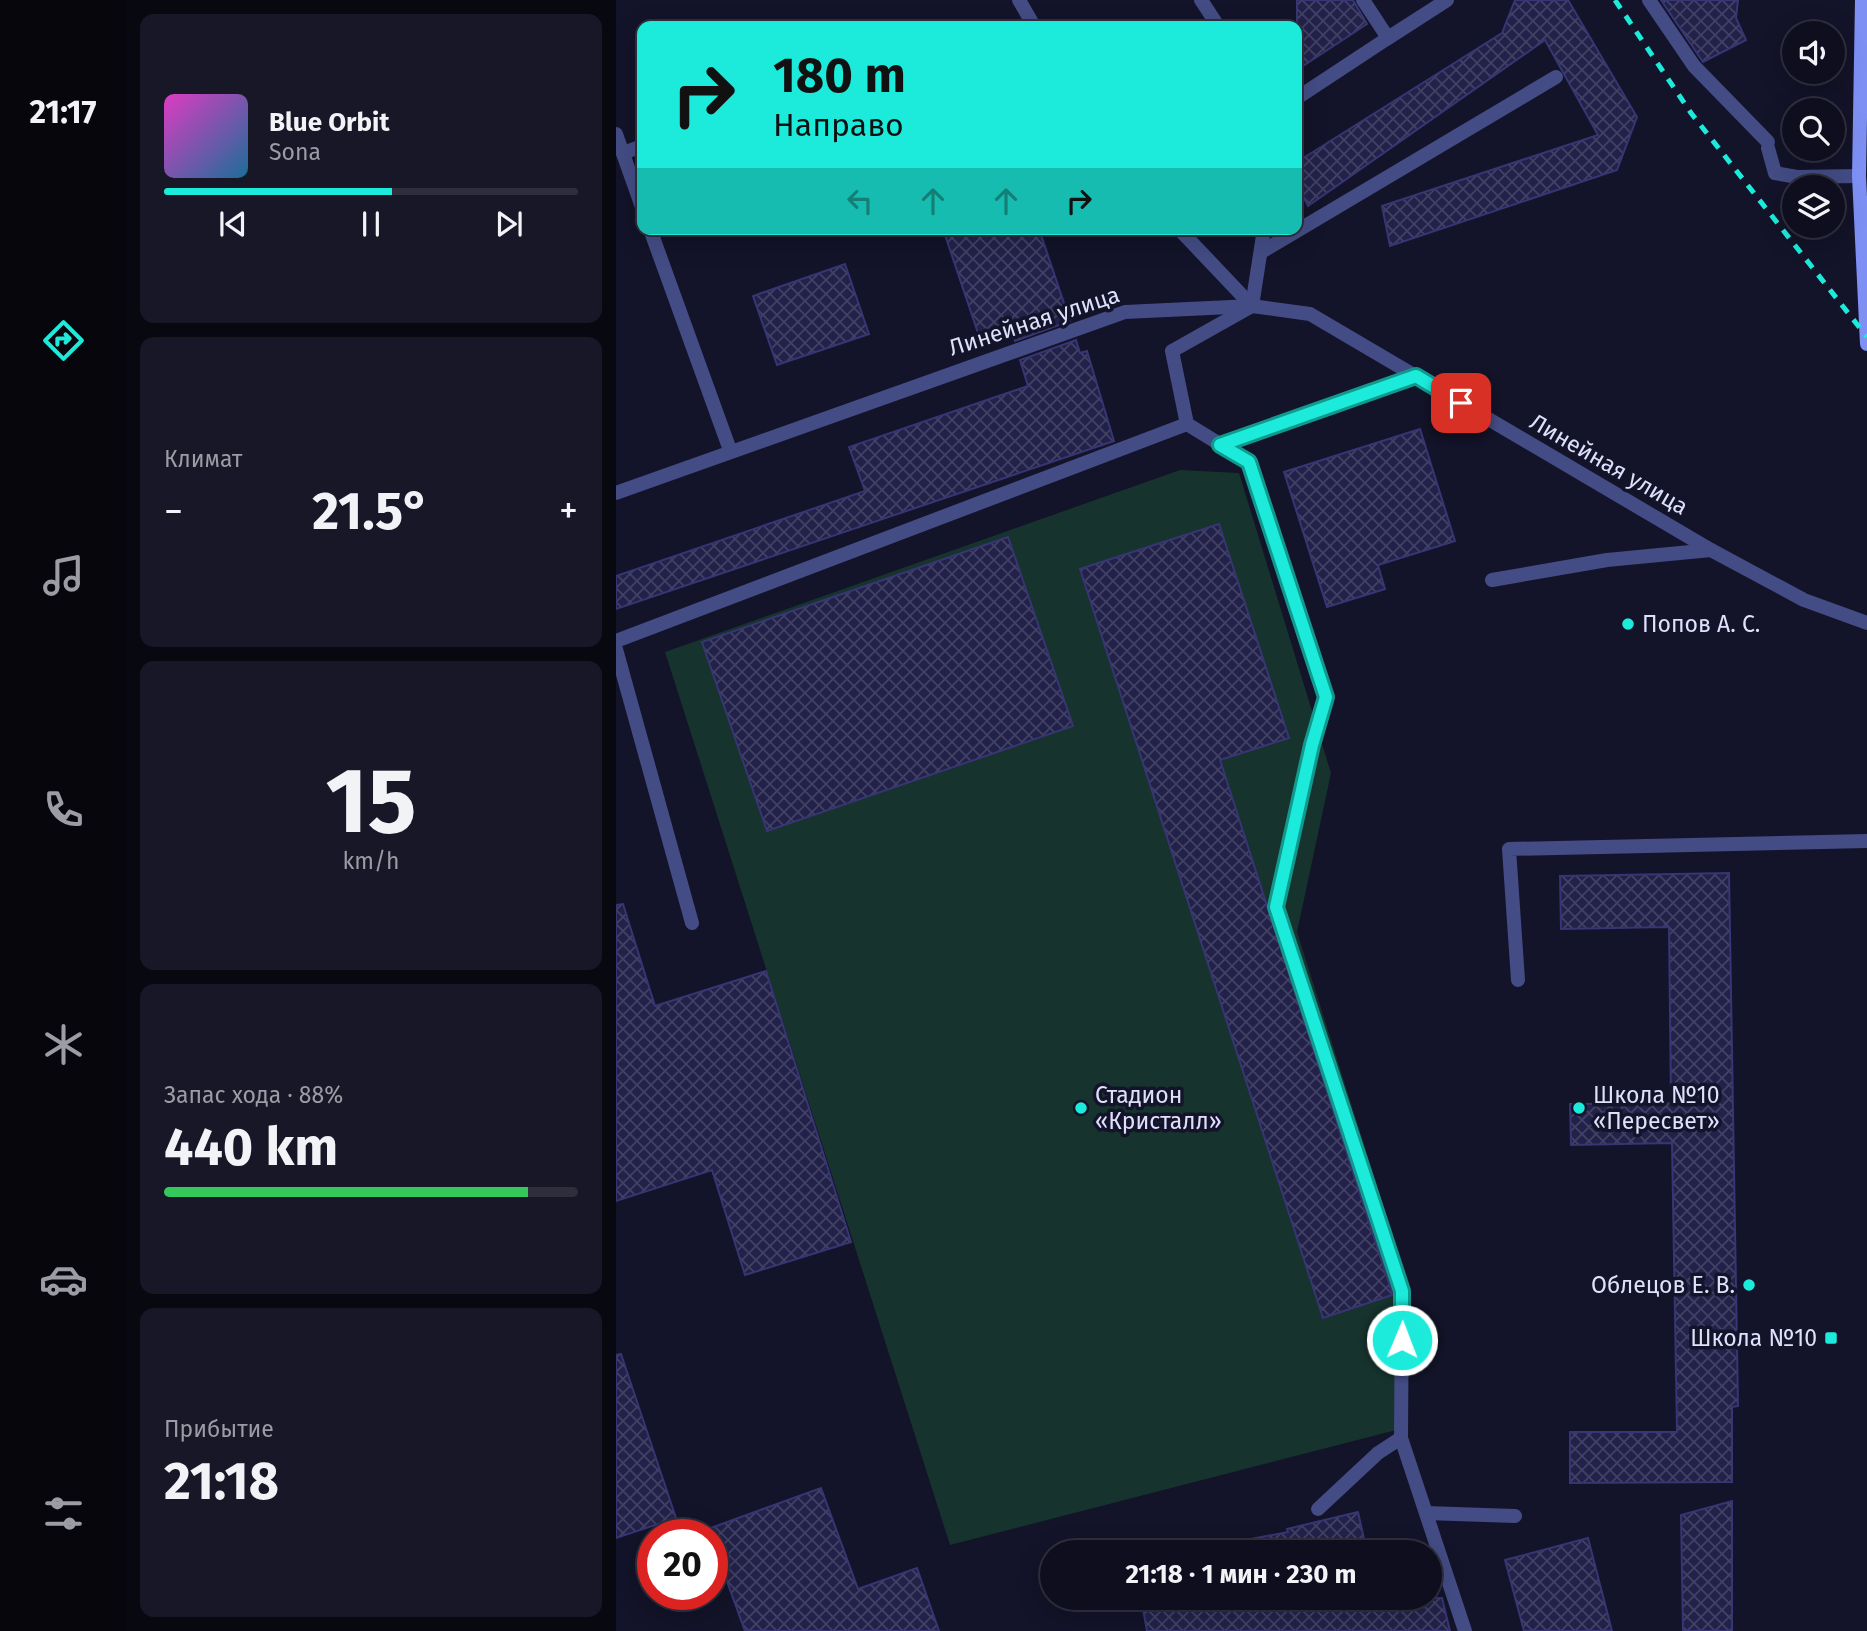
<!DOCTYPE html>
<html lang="ru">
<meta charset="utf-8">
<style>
:root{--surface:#0e0e1f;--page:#171728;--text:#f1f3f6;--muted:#9b9ca4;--line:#2e2e3d;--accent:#1cebdb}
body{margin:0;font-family:"Fira Sans",sans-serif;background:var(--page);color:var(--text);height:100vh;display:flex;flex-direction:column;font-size:26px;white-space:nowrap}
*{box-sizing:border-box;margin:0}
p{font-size:23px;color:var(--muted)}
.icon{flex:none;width:38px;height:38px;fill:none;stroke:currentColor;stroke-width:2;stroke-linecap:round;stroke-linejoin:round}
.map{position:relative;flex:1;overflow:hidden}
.sheet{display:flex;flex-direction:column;gap:14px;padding:14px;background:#080811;width:490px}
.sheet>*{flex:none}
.hud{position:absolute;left:21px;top:21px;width:665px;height:214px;border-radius:14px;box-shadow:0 7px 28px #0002,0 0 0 2px var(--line);background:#1cebdb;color:#111;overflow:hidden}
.fabs{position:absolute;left:1166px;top:21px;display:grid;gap:14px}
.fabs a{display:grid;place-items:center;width:63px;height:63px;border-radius:50%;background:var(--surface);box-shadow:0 7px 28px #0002,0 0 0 2px var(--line);font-size:35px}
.speed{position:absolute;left:21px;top:1519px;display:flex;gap:14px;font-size:35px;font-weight:700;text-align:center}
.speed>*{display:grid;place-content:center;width:91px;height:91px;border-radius:50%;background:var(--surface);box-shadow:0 7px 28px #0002,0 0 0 2px var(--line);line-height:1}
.speed .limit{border:10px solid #d22;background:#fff;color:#111}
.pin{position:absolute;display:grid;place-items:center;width:60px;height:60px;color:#fff;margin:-30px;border-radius:14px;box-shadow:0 4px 10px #0006}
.me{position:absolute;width:77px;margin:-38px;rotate:1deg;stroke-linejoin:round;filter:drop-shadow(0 0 5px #0008)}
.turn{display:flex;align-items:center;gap:24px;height:147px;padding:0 21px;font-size:32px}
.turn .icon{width:91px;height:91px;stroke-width:2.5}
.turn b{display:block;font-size:49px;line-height:60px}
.lanes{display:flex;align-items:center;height:66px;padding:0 21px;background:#0003;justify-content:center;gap:35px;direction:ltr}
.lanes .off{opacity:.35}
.big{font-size:52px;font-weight:700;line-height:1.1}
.sheet .card{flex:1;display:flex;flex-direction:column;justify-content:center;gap:10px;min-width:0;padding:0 24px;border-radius:14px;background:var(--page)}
.sheet .dial{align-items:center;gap:0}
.dial b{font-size:91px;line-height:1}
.song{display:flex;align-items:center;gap:21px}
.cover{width:84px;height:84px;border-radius:10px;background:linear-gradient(135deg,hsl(310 70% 55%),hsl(200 70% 35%))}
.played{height:7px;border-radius:4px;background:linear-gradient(90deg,var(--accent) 55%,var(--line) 55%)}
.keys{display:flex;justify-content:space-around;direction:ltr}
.heat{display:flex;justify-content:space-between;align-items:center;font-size:38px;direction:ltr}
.charge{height:10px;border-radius:5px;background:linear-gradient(90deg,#34c759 88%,var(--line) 0)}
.trip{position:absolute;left:424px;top:1540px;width:402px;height:70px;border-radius:35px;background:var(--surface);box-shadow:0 7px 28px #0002,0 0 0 2px var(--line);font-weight:700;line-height:70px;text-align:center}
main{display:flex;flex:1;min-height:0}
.dock{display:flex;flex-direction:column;width:126px;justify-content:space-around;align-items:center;background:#06060c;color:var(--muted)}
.dock .icon{width:49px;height:49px}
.dock .on{color:var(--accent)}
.dock b{font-size:32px;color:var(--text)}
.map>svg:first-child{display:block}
</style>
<main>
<nav class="dock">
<b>21:17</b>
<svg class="icon on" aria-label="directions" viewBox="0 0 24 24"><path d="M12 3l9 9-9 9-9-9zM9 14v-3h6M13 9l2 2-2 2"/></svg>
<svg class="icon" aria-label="music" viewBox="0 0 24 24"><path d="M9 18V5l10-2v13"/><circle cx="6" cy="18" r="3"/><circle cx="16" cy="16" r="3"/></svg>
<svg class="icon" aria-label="phone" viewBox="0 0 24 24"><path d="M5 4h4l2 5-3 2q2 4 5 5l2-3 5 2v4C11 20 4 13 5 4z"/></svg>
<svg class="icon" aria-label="climate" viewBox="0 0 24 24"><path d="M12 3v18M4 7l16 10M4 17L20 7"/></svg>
<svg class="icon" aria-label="car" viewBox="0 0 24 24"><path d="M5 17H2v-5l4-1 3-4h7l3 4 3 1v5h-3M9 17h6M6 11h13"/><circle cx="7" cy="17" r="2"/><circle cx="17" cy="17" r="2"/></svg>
<svg class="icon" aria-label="filters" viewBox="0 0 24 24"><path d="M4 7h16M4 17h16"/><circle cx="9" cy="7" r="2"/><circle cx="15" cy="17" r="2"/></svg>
</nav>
<section class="sheet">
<div class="card">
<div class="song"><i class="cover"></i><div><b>Blue Orbit</b><p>Sona</p></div></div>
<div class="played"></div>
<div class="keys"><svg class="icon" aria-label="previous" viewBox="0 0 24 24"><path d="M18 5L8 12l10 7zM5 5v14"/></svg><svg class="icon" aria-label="pause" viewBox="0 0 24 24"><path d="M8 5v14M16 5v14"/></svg><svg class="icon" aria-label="next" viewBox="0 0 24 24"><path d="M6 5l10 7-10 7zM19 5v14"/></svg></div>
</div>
<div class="card"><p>Климат</p>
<div class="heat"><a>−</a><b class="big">21.5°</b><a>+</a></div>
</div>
<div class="card dial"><b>15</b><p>km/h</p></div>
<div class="card"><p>Запас хода · 88%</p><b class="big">440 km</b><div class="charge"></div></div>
<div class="card"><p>Прибытие</p><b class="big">21:18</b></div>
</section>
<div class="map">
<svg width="1251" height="1631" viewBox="0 0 1251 1631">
<defs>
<pattern id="building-cross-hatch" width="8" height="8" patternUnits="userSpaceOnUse" patternTransform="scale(1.75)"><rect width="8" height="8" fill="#222149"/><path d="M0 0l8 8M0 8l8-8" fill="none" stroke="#424164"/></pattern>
</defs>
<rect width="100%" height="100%" fill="#131329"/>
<path fill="#17332d" d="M564 470 623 473 715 773 681 932 792 1284V1427L334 1545 49 652Z"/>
<g fill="url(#building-cross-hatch)" stroke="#373573" stroke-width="2">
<path d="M681 0H737L751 24 681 70Z"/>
<path d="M899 0H952L1021 117 1001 170 774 246 766 206 982 135 929 40 692 206 681 184V162L886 33Z"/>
<path d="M1045 0H1122L1120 18 1130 40 1087 62Z"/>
<path d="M327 229H423L454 321 399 341 394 323 362 333Z"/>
<path d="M229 264 253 334 161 365 137 296Z"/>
<path d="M460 340 464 353 471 351 498 441 0 609V576L249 491 233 447 412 386 404 360Z"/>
<path d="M804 429 839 541 762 565 769 589 711 607 668 472Z"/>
<path d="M603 524 673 738 604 760 776 1293V1295L707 1318 464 569Z"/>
<path d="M392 537 457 726 151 831 86 642Z"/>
<path d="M1113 873 1122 1406 1116 1407V1482L954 1483V1432H1061L1056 1143 955 1145 954 1104 1055 1103 1053 927 945 929 944 876Z"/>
<path d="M7 904 39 1006 150 971 235 1242 129 1275 96 1170 0 1201V905Z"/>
<path d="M5 1354 60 1518 0 1538V1355Z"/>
<path d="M205 1488 242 1589 301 1568 323 1631H129L92 1529Z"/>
<path d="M1116 1501V1631H1067L1065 1515Z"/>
<path d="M742 1512 751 1552H566L672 1532 671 1529Z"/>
<path d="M972 1538 996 1631H908L889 1560Z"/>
<path d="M525 1598H826L834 1631H531Z"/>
</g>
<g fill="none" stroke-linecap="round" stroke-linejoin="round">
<g stroke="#434c84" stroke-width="14">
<path d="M403 0 418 26"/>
<path d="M585 0 602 26"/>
<path d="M1033 0 1078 66 1152 142"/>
<path d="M772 38 831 0"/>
<path d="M681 98 772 38 747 0"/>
<path d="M0 134 26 207"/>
<path d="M1152 148 1159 173 1181 177 1243 176"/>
<path d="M7 153 26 146"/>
<path d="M34 229 114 450"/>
<path d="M563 229 636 306"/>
<path d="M648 229 636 306 556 351 571 424 633 462 710 697 696 745 660 907 786 1291 785 1438 849 1631"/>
<path d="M647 251 940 77"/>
<path d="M604 445 800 376"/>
<path d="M0 493 509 312 636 306 694 314 1095 550 1188 600 1251 623"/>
<path d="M876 580 991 560 1095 550"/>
<path d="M0 641 571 424"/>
<path d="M0 649 76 923"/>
<path d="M902 980 893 849 1251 841"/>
<path d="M702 1509 762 1453 785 1438"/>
<path d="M810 1513 899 1516"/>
</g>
<path stroke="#7e90f4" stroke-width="14" d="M1246 0 1243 176 1251 344"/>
<path stroke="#1cebdb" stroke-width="5" stroke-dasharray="10 9" stroke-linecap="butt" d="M999 0 1075 113 1251 337"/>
</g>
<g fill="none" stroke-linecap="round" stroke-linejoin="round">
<defs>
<path id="route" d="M786 1340V1291L660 907 696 745 710 697 633 462 604 445 800 376 845 403"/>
</defs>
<use href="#route" stroke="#12998e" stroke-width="18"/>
<use href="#route" stroke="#1cebdb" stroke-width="12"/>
</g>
<g fill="#1cebdb" stroke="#131329" stroke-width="2.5">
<circle cx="1012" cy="624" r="7"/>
<circle cx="465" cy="1108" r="7"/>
<circle cx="963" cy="1108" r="7"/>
<circle cx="1133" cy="1285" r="7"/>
<rect x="1208" y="1331" width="14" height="14" rx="3.5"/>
</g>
<g text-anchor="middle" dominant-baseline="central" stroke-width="7" stroke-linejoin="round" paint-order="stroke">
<g font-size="23" fill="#dfe0fc" stroke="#131329">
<text transform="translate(418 321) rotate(-18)">Линейная улица</text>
<text transform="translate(993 464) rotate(30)">Линейная улица</text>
</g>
<g font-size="23" fill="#dfe0fc" stroke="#131329" text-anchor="start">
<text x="1026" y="624">Попов А. С.</text>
<text x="479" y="1095">Стадион<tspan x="479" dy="26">«Кристалл»</tspan></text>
<text x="977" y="1095">Школа №10<tspan x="977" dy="26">«Пересвет»</tspan></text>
<text x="1119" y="1285" text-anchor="end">Облецов Е. В.</text>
<text x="1201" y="1338" text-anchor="end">Школа №10</text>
</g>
</g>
</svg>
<div class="fabs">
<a><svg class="icon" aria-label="sound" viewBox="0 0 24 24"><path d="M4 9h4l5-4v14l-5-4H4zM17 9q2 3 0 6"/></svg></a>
<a><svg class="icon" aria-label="search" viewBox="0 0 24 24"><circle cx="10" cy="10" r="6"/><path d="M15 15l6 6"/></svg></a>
<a><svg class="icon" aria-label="layers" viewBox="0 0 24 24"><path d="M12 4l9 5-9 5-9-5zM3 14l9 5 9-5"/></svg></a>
</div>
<div class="speed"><div class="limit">20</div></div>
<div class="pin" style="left:845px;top:403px;background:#d93025"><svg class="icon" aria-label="arrive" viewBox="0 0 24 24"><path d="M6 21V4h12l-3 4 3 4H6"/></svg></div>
<svg class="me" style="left:786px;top:1340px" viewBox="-20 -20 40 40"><circle r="17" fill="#1cebdb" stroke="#fff" stroke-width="3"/><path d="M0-11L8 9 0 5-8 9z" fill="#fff"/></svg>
<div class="trip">21:18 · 1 мин · 230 m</div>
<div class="hud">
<div class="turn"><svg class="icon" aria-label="right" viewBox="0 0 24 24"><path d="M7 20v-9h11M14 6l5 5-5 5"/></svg><div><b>180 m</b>Направо</div></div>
<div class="lanes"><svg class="icon off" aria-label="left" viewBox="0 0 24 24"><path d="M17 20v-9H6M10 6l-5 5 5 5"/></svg><svg class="icon off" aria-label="ahead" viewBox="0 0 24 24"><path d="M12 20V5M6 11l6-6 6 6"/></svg><svg class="icon off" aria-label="ahead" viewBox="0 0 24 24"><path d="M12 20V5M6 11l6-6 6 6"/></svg><svg class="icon" aria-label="right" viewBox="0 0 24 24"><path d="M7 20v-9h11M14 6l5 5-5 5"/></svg></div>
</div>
</div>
</main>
